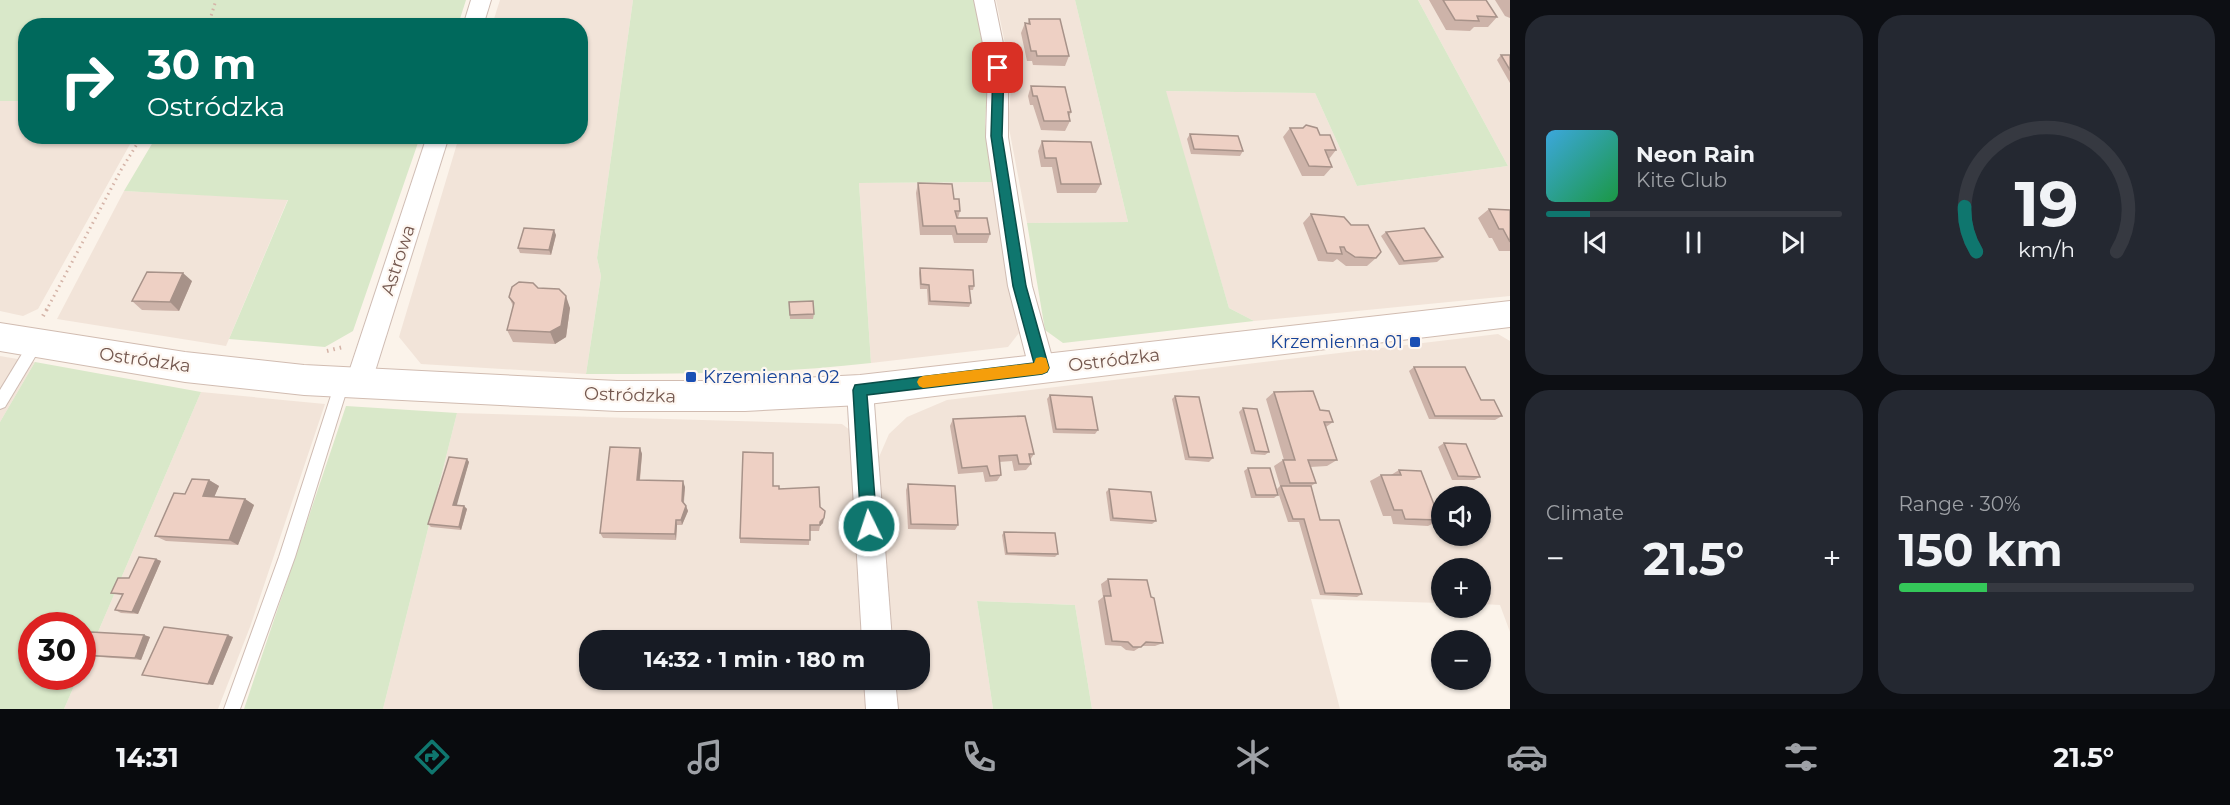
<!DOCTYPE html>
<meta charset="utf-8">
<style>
:root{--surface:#171b24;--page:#242831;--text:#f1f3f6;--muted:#9ea1a6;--line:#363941;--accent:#0f766e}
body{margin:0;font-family:Montserrat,sans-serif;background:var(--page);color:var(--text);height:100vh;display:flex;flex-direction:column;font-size:22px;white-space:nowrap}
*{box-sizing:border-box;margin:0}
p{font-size:20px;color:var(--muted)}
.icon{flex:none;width:33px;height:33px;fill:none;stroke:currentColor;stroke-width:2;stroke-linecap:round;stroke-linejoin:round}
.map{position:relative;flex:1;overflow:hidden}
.panel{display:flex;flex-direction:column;gap:15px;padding:15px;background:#0d0f14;width:720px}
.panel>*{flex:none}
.hud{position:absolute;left:18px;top:18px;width:570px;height:126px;border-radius:24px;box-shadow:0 2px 4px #0004;background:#00695c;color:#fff;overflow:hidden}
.tools{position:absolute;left:1431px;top:486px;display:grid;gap:12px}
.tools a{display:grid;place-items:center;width:60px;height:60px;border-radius:50%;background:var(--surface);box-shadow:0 2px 4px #0004;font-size:30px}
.speed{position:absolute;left:18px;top:612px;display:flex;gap:12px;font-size:30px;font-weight:700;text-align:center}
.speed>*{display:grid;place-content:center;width:78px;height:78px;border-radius:50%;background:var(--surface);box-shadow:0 2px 4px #0004;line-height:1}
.speed .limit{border:9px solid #d22;background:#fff;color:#111}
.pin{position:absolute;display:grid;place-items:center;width:51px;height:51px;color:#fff;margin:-26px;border-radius:12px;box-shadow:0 3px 9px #0006}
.me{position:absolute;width:66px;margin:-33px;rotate:356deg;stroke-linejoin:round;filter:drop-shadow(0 0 4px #0008)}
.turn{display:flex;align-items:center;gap:21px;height:126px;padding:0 30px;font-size:27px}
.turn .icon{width:78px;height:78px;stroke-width:2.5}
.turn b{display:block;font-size:42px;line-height:51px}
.big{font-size:45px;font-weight:700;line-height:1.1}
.panel .widget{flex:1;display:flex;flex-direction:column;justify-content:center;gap:9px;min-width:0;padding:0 21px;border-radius:24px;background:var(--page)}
.panel .dial{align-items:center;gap:0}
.dial svg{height:156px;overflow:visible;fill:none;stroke:var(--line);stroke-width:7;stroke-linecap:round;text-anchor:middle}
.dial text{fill:var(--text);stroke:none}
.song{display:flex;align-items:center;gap:18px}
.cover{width:72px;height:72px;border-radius:9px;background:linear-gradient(135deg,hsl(200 70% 55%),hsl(140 70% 35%))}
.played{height:6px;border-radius:3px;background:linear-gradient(90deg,var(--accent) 15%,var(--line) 15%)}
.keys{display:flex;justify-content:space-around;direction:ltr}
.heat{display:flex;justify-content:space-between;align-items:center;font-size:33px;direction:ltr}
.charge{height:9px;border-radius:4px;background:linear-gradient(90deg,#34c759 30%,var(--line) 0)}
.panel .tiles{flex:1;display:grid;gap:15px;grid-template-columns:repeat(2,1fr)}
.trip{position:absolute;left:579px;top:630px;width:351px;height:60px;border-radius:24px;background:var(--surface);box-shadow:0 2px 4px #0004;font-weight:700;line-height:60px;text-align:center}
.menu{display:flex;height:96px;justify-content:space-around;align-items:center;background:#090b0e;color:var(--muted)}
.menu .icon{width:42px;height:42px}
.menu .current{color:var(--accent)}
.menu b{font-size:27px;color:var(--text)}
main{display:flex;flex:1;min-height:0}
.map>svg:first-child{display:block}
</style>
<main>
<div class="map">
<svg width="1510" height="709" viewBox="0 0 1510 709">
<rect width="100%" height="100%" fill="#fbf3ea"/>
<g fill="#f2e4d9" fill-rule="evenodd">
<path d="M500 0H633L597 258 601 276 586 374 421 364 399 337 459 137 580 136V26L492 25Z"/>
<path d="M996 0H1075L1128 222 1027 223 1008 123 1012 77Z"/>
<path d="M1418 0H1510V296L1254 321 1229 308 1165 91 1315 93 1357 186 1508 166Z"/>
<path d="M0 101H25L26 136 134 137 38 309 23 316 0 311Z"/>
<path d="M993 182 1019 333 1008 347 871 363 859 183Z"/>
<path d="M124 191 288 199 226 346 57 319Z"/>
<path d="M1498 334 1510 341V632L1500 605 1481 604 1480 568H1442L1441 603 1311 599 1340 709H1092L1075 605 977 601 993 709H893L892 680H920V640H889L879 457 889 434 907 417 947 400ZM1442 496H1480V536H1442Z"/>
<path d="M0 356 35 362 0 422Z"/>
<path d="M201 392 325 404 250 627 218 709H64L78 677 82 676 83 667Z"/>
<path d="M457 413 842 424 854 433 867 640H590V680H869L871 709H383Z"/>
</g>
<g fill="#d9e8c9">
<path d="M0 0H466L458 25 26 26 25 101H0Z"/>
<path d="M633 0H975L988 74 985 124 993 182 859 183 871 363C776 374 681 374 586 374L601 276 597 258Z"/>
<path d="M1075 0H1418L1508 166 1357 186 1315 93 1166 91 1229 308 1254 321 1063 343 1045 330 1027 223 1128 222Z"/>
<path d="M156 137H420L353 331 325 347 229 339 288 200 124 191Z"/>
<path d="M35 362 201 392 83 667 82 626H32V676L78 677 64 709H0V422Z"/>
<path d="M346 406 457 413 383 709H244Z"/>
<path d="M977 601 1075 605 1092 709H993Z"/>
</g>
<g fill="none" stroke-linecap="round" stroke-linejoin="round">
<defs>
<g id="lane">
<path d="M36 337 41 339 43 343 41 347 5 407 0 409V390L31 339Z"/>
<path d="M342 377 347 379 349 383 295 557 240 709H224L279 557 335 383 337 379Z"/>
</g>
<g id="street">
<path d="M471 0H491L483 26H463Z"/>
<path d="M974 0H994L1008 68V137L1032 286 1055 368 1051 376 1042 379 1033 376 1029 368 1008 286 986 137 988 68Z"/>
<path d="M427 136H449L371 384 367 392 358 395 349 392 345 384Z"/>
<path d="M860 378 869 382 873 390 892 640H862L847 390 851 382Z"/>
<path d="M864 680H895L898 709H866Z"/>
</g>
<path id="secondary" d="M1510 301V327L860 405 745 411H617L304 395 185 382 0 351V323L185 352 304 365 617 381H745L860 375Z"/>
</defs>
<use href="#lane" stroke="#cfbcb3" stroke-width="2"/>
<use href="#street" stroke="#cfbcb3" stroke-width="2"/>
<use href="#secondary" stroke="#d1bcb1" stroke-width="2"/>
<g stroke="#d4b3a7" stroke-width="3" stroke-dasharray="1.5 4" stroke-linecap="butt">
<path d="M208 26 216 0"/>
<path d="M46 311 121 170 142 136"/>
</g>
<g stroke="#d4b3a7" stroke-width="4" stroke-dasharray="1.5 5" stroke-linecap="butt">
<path d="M43 316 47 309"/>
<path d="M327 351 343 347"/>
</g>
<use href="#lane" fill="#fff" fill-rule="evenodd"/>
<use href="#street" fill="#fff" fill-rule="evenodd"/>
<use href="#secondary" fill="#fff" fill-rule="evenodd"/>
</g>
<g fill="#cdb3a9">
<path d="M1429 0H1486L1497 17 1488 27H1474L1470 31 1446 30Z"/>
<path d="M1495 0H1510V18L1505 16Z"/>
<path d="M1029 19 1069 56 1065 66 1033 65 1032 61H1027L1021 33 1025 23H1028Z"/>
<path d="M1501 55H1510V83L1497 60Z"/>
<path d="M1031 86 1071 112 1069 117 1070 121 1065 131 1041 130 1033 105H1030L1028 96Z"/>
<path d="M1290 128 1320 135 1336 150 1329 159 1332 167 1324 176H1302L1283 137Z"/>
<path d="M1190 134 1243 151 1240 156 1191 154 1187 139Z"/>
<path d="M1042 141 1101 184 1096 193H1057L1052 167H1041L1038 151Z"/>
<path d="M918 183 954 199 960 211 958 218 990 234 987 243H954L952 235H920L916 193Z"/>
<path d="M1489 209 1510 210V251H1499L1492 238H1489L1478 218Z"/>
<path d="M1311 214 1376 258 1367 266H1346L1337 259 1333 262 1318 261 1303 223Z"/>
<path d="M1386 232 1443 257 1437 262 1399 265 1381 236Z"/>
<path d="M556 235 551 255 520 253 518 248Z"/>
<path d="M920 268 974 286 973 290H969L971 303 969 307 928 305 927 289H920L919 273Z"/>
<path d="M192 281 179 311 142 310 132 301Z"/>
<path d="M538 288 570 308 566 337 555 344 513 342 507 330 513 306 509 297Z"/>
<path d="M789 302 814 314 813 319H790Z"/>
<path d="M1414 367 1481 400 1502 416 1495 420 1429 419 1409 371Z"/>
<path d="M1274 392 1320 410 1333 422 1326 427 1337 460 1327 466 1310 467 1316 483 1311 486 1320 520 1362 594 1357 597 1320 595 1299 522H1288L1277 489 1280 486 1274 466 1283 460H1284L1266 399Z"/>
<path d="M1050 395 1098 430 1095 434 1053 433 1047 399Z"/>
<path d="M1175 396 1213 458 1209 462 1185 460 1172 399Z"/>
<path d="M1243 408 1269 452 1265 455 1251 454 1239 412Z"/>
<path d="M953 419 1034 454 1030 460 1031 464 1026 470 1014 471 1012 461 999 462 1001 475 997 481 985 482 983 472 958 474 950 426Z"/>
<path d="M1444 443 1480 477 1474 480H1452L1438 447Z"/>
<path d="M640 448 642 454 640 480 685 487 684 503 686 506 688 511 682 525H677L676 540 603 538 600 533Z"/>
<path d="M467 459 469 462 456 505 464 506 467 509 461 530 431 527 428 524Z"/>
<path d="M1248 468 1278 495 1274 498H1251L1244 471Z"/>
<path d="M1399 470 1440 520 1428 526 1393 524 1391 516H1383L1370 481 1381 475H1391Z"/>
<path d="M209 480 219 486 214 497 245 499 254 505 238 545 166 541 155 536 185 494Z"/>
<path d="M908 484 958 525 955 530 908 529 906 490Z"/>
<path d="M773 486 820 507 823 523 820 526 819 531H810L809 545 740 543V538Z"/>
<path d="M1109 489 1156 521 1152 524 1110 521 1106 492Z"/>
<path d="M1004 532 1058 554 1055 557 1005 555 1002 535Z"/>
<path d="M156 559 161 561 138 614 121 613 115 610 122 595 111 593Z"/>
<path d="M1108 579 1151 597 1163 643 1155 646H1142L1134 651 1126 650 1121 646 1105 645 1098 601 1103 597 1101 584Z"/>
<path d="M144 635 150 637 141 660 87 656 82 655Z"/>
<path d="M233 637 213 685 142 675Z"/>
</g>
<g fill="#a79289">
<path d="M554 230 556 235 551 255 549 250Z"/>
<path d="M183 273 192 281 179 311 170 302Z"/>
<path d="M566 296 570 308 566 337 555 344 550 332Z"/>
<path d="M640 448 642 454 639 486 637 480Z"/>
<path d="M467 459 469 462 456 508 453 505Z"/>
<path d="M209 480 219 486 212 502 203 496Z"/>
<path d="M683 481 685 487 683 507 682 501Z"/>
<path d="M245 499 254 505 238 545 229 540Z"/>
<path d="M464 506 467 509 461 530 459 527Z"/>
<path d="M686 506 688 511 682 525 681 520Z"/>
<path d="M824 518 823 523 820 526V522Z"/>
<path d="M676 520 677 525 676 540 675 534Z"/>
<path d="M156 559 161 561 138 614 132 612Z"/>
<path d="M144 635 150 637 141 660 135 658Z"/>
<path d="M228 635 233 637 213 685 208 684Z"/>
</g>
<g fill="#eed0c4" stroke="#a79289" stroke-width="1.5">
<path d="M1443 0H1486L1497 17 1477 16 1479 21 1455 20Z"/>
<path d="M1029 19H1060L1069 56H1037L1036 51H1031L1025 23 1030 24Z"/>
<path d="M1501 55H1510V70Z"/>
<path d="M1031 86 1065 87 1071 112H1068L1070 121H1044L1037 96H1033Z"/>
<path d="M1306 125 1317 128 1320 135H1330L1336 150H1325L1332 167 1309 166 1290 128H1303Z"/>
<path d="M1190 134 1238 136 1243 151 1194 149Z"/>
<path d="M1042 141 1091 142 1101 184H1061L1056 158H1045Z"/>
<path d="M918 183 952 184 954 199H959L960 211H955L957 218H987L990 234H957L955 226H923Z"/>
<path d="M1489 209 1510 210V242L1503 229H1499Z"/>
<path d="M1311 214 1344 217 1351 225H1368L1381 252 1376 258 1355 257 1346 251 1344 247H1340L1342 254 1327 253Z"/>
<path d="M524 228 554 230 549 250 518 248Z"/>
<path d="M1424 228 1443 257 1404 261 1386 232Z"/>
<path d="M920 268 973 270 974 286H969L971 303 930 301 929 285 921 284Z"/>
<path d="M147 272 183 273 170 302 132 301Z"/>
<path d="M519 282 533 283 538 288 559 289 566 296 561 326 550 332 507 330 514 303 509 297 512 287Z"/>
<path d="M813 301 814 314 790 315 789 302Z"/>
<path d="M1414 367H1465L1481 400H1494L1502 416H1435Z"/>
<path d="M1313 391 1320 410 1329 411 1333 422H1324L1337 460H1308L1316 483H1290L1283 460H1295L1274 392Z"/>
<path d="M1050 395 1092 397 1098 430 1056 429Z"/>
<path d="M1175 396 1199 397 1213 458 1189 457Z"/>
<path d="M1243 408 1257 409 1269 452 1255 451Z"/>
<path d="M1025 416 1034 454H1029L1031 464H1019L1017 455 999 456 1001 475 990 476 987 466 962 468 953 419Z"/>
<path d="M1444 443 1466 444 1480 477 1458 476Z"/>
<path d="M610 447 640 448 637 480 683 481 682 501 686 506 681 520H676L675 534 600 533Z"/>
<path d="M743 452 773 453V486H779V489L819 487 820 507 825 511 824 518 820 522V525H810V540L740 538Z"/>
<path d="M449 457 467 459 453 505 464 506 459 527 428 524Z"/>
<path d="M1248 468H1270L1278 495H1256Z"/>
<path d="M1399 470 1421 471 1440 520 1405 519 1402 510H1394L1381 475H1401Z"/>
<path d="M192 479 209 480 203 496 245 499 229 540 155 536 174 493 185 494Z"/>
<path d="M908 484 955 486 958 525 911 524Z"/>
<path d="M1281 486H1311L1320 520H1339L1362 594 1325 593 1304 519H1293Z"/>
<path d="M1109 489 1151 492 1156 521 1113 518Z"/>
<path d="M1004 532 1055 533 1058 554 1007 553Z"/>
<path d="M139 557 156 559 132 612 115 610 123 594 111 593 118 578H129Z"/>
<path d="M1108 579 1147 580 1151 597 1154 598 1163 643 1146 642 1141 647H1133L1128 642 1112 641 1104 596H1111Z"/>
<path d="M164 627 228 635 208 684 142 675Z"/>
<path d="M91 632 144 635 135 658 82 655V650Z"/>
</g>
<path fill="#0f766e" stroke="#0a4d48" stroke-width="1.5" d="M998 64 1004 68 1002 136 1026 286 1049 368 1047 372 1042 374 867 395 877 526 875 531 869 534 864 531 861 526 853 390 855 385 1034 363 1013 286 991 136 993 68Z"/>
<path fill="#f59e0b" d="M1041 357 1046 358 1049 368 1047 372 1042 374 923 388 919 386 917 382 919 378 923 376 1034 363 1036 358Z"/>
<g fill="#1a4fb4" stroke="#fef7f1" stroke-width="2">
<rect x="1409" y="336" width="12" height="12" rx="3"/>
<rect x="685" y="371" width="12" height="12" rx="3"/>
</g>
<g text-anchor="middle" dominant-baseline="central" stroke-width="4.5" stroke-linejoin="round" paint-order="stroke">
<g font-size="18" fill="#74584f" stroke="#fef7f1">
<text transform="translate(398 260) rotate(-72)">Astrowa</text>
<text transform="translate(145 360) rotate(8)">Ostródzka</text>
<text transform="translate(1114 360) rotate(-7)">Ostródzka</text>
<text transform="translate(630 395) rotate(2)">Ostródzka</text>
</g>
<g font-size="18" fill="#164399" stroke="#fef7f1" text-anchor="end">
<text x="1403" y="342">Krzemienna 01</text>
<text x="703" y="377" text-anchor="start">Krzemienna 02</text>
</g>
</g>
</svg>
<div class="tools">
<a><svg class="icon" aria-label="sound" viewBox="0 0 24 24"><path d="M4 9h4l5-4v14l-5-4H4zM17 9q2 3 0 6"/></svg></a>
<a>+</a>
<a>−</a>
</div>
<div class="speed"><div class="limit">30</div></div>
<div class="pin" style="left:998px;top:68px;background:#d93025"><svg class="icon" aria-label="arrive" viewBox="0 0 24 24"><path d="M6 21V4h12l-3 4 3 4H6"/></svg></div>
<svg class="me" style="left:869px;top:526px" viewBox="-20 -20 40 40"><circle r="17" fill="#0f766e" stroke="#fff" stroke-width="3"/><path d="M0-11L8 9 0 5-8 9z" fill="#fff"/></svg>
<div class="trip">14:32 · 1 min · 180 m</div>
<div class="hud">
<div class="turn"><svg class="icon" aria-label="right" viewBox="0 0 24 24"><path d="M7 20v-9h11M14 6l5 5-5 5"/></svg><div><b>30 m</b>Ostródzka</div></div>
</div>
</div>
<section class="panel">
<div class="tiles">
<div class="widget">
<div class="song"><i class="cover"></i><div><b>Neon Rain</b><p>Kite Club</p></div></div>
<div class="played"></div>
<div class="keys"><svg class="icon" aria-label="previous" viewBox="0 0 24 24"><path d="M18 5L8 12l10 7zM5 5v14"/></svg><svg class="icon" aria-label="pause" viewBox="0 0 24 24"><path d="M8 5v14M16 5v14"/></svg><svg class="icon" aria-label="next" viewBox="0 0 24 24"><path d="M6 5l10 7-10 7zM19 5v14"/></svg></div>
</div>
<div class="widget dial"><svg viewBox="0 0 100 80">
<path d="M14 69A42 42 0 1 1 86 69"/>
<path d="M14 69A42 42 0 0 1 8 46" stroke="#0f766e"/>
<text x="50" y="56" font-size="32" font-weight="700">19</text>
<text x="50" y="72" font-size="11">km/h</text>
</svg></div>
<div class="widget"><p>Climate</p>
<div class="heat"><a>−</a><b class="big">21.5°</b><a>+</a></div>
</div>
<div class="widget"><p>Range · 30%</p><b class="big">150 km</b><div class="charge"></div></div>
</div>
</section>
</main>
<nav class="menu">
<b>14:31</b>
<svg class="icon current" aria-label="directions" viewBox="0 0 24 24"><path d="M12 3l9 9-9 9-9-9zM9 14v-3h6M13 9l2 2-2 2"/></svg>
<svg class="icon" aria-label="music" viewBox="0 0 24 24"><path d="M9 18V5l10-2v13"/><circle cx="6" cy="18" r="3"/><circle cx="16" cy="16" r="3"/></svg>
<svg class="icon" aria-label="phone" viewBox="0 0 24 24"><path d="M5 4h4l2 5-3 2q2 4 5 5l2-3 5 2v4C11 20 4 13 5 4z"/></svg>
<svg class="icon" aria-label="climate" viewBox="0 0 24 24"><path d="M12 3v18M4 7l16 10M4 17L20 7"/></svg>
<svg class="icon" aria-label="car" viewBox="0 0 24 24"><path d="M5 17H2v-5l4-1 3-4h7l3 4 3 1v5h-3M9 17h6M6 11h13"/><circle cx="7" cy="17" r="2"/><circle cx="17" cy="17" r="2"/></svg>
<svg class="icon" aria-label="filters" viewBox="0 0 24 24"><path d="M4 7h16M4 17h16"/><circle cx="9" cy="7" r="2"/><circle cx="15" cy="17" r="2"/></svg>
<b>21.5°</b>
</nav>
